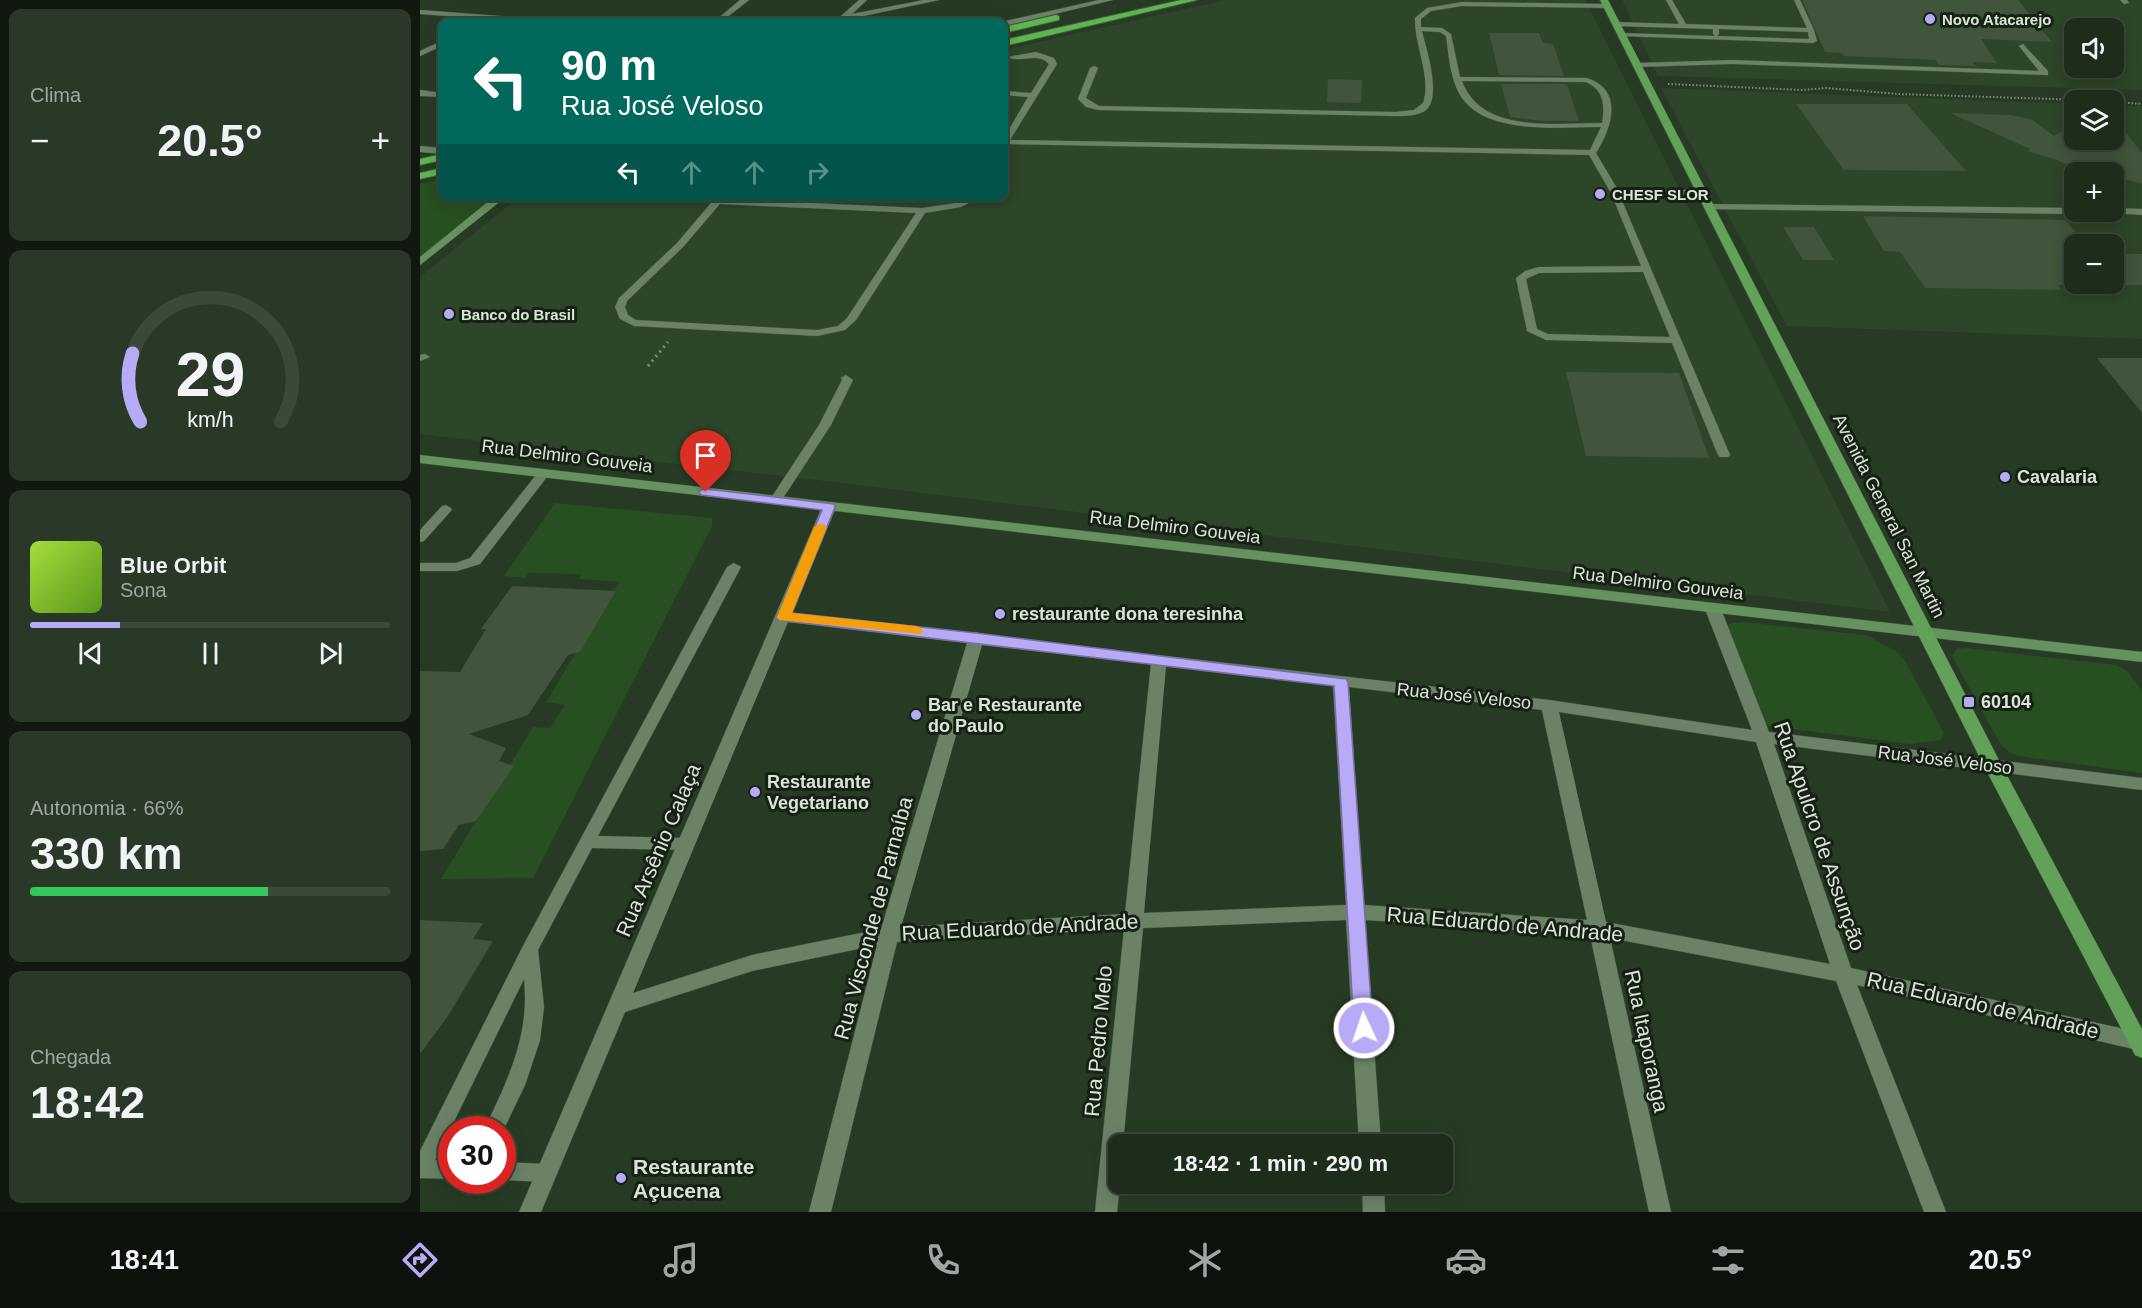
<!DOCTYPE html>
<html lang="pt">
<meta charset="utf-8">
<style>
:root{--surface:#1d2c1b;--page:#2a3828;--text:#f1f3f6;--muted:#a0a7a3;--line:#3b483a;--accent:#b7abf7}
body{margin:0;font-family:Helvetica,sans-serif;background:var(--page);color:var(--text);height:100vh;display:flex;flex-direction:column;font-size:22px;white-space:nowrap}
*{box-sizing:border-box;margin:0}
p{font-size:20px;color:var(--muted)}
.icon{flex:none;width:33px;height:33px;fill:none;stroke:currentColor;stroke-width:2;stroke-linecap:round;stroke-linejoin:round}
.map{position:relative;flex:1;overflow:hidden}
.panel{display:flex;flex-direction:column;gap:9px;padding:9px;background:#10180f;width:420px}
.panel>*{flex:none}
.banner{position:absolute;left:18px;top:18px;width:570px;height:183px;border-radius:12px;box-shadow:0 3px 15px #0003,0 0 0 2px var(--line);background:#00695c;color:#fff;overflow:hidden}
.controls{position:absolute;left:1644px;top:18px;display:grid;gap:12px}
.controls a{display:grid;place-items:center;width:60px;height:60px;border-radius:12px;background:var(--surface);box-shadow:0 3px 15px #0003,0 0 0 2px var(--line);font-size:30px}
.speed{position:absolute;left:18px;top:1116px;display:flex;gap:12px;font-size:30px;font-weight:700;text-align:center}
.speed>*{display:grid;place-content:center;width:78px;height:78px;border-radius:50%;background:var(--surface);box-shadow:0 3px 15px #0003,0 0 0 2px var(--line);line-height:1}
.speed .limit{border:9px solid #d22;background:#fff;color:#111}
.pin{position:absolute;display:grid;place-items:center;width:51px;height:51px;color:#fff;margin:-62px -26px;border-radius:50% 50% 50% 0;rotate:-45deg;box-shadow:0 0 6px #0007}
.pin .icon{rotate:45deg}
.me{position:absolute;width:66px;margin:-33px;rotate:357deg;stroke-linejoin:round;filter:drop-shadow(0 0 4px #0008)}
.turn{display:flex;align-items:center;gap:21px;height:126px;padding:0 24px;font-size:27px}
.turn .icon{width:78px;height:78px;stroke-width:2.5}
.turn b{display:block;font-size:42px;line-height:51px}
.lanes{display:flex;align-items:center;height:57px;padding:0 24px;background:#0003;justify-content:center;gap:30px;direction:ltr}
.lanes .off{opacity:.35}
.big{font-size:45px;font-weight:700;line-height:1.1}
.panel .tile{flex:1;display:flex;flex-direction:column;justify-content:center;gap:9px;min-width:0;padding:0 21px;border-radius:12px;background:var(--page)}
.panel .dial{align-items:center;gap:0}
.dial svg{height:156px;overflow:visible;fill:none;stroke:var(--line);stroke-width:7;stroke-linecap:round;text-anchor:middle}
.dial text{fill:var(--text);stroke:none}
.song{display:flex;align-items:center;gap:18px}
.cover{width:72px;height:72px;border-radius:9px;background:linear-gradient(135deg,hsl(80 70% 55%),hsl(90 70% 35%))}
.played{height:6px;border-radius:3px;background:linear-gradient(90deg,var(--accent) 25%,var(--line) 25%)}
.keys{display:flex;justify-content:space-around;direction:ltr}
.heat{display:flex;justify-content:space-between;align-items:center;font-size:33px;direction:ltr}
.charge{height:9px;border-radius:4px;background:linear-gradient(90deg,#34c759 66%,var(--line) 0)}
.trip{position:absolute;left:688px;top:1134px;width:345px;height:60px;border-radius:12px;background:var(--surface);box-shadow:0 3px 15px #0003,0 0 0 2px var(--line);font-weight:700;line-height:60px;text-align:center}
.tab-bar{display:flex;height:96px;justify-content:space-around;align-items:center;background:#0c120b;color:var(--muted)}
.tab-bar .icon{width:42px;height:42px}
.tab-bar .selected{color:var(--accent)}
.tab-bar b{font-size:27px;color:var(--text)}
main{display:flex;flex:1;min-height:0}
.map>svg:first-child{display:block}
</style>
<main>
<section class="panel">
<div class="tile"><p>Clima</p>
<div class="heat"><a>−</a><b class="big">20.5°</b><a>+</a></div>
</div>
<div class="tile dial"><svg viewBox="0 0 100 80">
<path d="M14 69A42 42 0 1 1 86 69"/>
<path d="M14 69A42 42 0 0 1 10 34" stroke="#b7abf7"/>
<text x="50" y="56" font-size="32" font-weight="700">29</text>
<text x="50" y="72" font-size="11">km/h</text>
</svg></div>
<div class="tile">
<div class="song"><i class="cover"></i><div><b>Blue Orbit</b><p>Sona</p></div></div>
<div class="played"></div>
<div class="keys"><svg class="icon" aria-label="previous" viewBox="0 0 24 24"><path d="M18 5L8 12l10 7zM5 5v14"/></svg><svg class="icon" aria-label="pause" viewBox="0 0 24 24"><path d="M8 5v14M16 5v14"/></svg><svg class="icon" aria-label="next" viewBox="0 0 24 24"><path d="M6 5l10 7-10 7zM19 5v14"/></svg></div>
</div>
<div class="tile"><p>Autonomia · 66%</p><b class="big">330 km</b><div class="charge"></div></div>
<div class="tile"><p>Chegada</p><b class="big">18:42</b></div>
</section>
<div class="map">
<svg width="1722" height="1212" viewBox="0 0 1722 1212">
<rect width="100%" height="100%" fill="#273b24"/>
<g fill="#2d4529" fill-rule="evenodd">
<path d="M806 0H1165L1470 612 414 482 0 434V277L99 197 584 196V50Z"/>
<path d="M1202 0H1722V90L1238 76ZM1654 28H1694V68H1654Z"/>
<path d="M1241 88 1654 104V140H1694V105L1722 106V339L1367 326ZM1654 172H1694V212H1654ZM1654 244H1694V284H1654Z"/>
</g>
<g fill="#274f21">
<path d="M22 179V196L72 197 0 256V184Z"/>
<path d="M135 503 292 518V526L113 878 21 879 113 727 130 728 145 705 126 702 199 582 159 579 161 574 108 573 105 578 84 576Z"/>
<path d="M1323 622 1446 635 1476 651 1485 661 1524 733 1521 740 1490 744 1349 726 1344 722 1306 627 1311 623Z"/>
<path d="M1547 648 1696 665 1707 671 1722 691V773L1598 756 1589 752 1581 745 1532 656 1537 649Z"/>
</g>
<g fill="#40553c">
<path d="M1382 0H1598L1632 42 1561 39 1577 63 1552 62 1556 66 1519 65 1516 60 1424 56 1422 53 1405 52Z"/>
<path d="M1069 33H1119L1123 43 1133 44 1144 76 1079 75Z"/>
<path d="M908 79 942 80 941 103 907 102Z"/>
<path d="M1081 84H1147L1159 121H1123L1090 117Z"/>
<path d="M1376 104H1487L1546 171 1424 170Z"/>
<path d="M1530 113 1590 115 1611 119 1634 136 1654 124V140H1694V123L1699 124 1722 153V184L1694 176V172L1674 170 1673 172H1666L1634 159 1607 151 1610 149Z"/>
<path d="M1443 216 1645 220 1667 244H1654V284H1694V254H1722V285H1638L1641 290 1505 288 1480 252 1464 251Z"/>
<path d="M1363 227H1394L1414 260H1383Z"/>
<path d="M1677 358H1722V413Z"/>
<path d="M1146 372 1259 373 1289 458 1166 456Z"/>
<path d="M92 586 196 591 160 652 148 655 108 715 49 734 86 748 79 761 94 766 56 821 39 825 23 849 0 851V671L40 672 66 629H61Z"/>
<path d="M0 920 63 923 53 939 73 941 28 1016 0 1054Z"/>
</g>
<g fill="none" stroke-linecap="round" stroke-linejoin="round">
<defs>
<g id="lane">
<path d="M1246 0H1252L1266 24 1387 28 1374 0H1380L1394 30 1397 41 1393 43 1200 36 1202 33 1295 36 1293 34V29L1196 26 1193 24 1196 22 1259 24ZM1299 29 1388 32 1389 39 1297 36 1299 34Z"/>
<path d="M1700 0H1707L1709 3 1704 4Z"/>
<path d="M1042 2 1187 4 1190 6 1187 8 1042 6 1011 11 1001 19V27L1022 28 1031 34 1040 77 1167 78C1204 90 1192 128 1176 153L1198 190H1285V194L1282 195 1200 196 1310 455 1308 457H1300L1298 455 1252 343 1126 340 1107 331 1096 278 1105 271 1119 267 1221 266 1191 193 1169 155 584 144V138L608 97 584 95V91L611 93 629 64C617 51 601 64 587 57L616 52 634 58 637 64 590 140 1170 150 1181 127C1140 127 1068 135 1042 98 1030 80 1029 56 1026 36L1020 32 1002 31C1006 49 1024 101 1003 112 995 116 984 116 975 116L678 110 666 107 658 99 670 68 674 66 678 68 666 98 679 106 975 112 994 110 1003 103C1012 79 994 44 995 18L1007 8ZM1042 81 1166 82C1184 90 1185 105 1182 123 1136 123 1061 134 1042 81ZM1223 272 1250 337 1128 334 1117 329 1106 279 1119 273Z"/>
<path d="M1603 44 1628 71V75L1312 64 1217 67 1213 65 1217 63 1312 60 1619 71 1599 46Z"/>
<path d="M297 196H306L304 199 502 208 536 203 550 196H562L541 207 505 213 436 320 425 330 397 336 214 326 200 319 195 307 199 298 257 243ZM300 204 496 213 427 318 418 326 397 330 216 320 208 315 205 307 207 301 263 247Z"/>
<path d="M1290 204 1654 208V212H1658L1654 214 1287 209V205Z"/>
<path d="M1694 208 1722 209V215L1691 213Z"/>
<path d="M5 354 10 357 0 361V355Z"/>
<path d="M426 375 433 380 411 425 359 504H351L349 501 399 425 422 380 421 378Z"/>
<path d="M124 469 130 473 60 564 37 571H0V563H36L50 558 120 470Z"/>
<path d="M26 505 32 509 30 512 4 541 0 542V530L22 506Z"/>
<path d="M314 563 321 567 178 836 265 838 271 840 273 844 271 848 265 850 172 848 118 950 124 1007 120 1040 105 1085 82 1133V1130H64C88 1080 110 1035 104 979L15 1160 32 1161V1179L0 1178V1151L104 944 307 567Z"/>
<path d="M82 1162 126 1164 133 1167 136 1173 133 1179 126 1182 82 1180Z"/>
</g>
<g id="street">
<path d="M320 0H329L301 22H294Z"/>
<path d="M439 0H447L432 14 504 0H519L420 21V17Z"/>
<path d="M679 0H693L584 26V22H581Z"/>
<path d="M0 10 132 20 136 22H109L0 14Z"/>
<path d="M22 41V46L0 56V51Z"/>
<path d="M0 90 22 93V97L0 96Z"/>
<path d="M0 146 22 148V154L0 152Z"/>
<path d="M409 503 416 507 372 613 551 634 556 632 562 635 1129 700 1332 730 1285 609 1293 604 1301 609 1349 732 1722 778V790L1354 744 1431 968 1722 1033V1051L1437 985 1526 1212H1504L1416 981 1190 938 1251 1212H1229L1170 935 945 920 961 1144H939L926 920 723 928 703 1144H699L700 1184 697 1212H675L704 929 477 942 411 1212H389L457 945 332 971 205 1012 121 1212H99L402 507ZM368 622 547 643 461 929 332 955 213 993ZM562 645 731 664 705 914 481 927ZM746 666 913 685 926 905 724 913ZM929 687 1122 710 1167 920 944 905ZM1139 712 1336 742 1410 964 1186 922Z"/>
<path d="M942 1184H964L965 1212H943Z"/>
</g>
<g id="secondary">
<path d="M75 196H87L0 265V257Z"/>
<path d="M0 455 1722 652V662L0 463Z"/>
</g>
<path id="primary" d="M1180 0H1188L1582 766 1722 1029V1058L1715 1055 1564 766Z"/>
<g id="highway">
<path d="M761 0H777L584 46V40Z"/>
<path d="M636 15 639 16V20L584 33V27Z"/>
<path d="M22 154V160L0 165V159Z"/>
<path d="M22 168V174L0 179V173Z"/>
</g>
</defs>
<use href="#lane" stroke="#445541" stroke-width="1"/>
<use href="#street" stroke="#445541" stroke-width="1"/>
<use href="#secondary" stroke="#445541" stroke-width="1"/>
<use href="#primary" stroke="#445541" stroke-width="1"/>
<use href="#highway" stroke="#445541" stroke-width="2"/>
<g stroke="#7d8d7a" stroke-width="2" stroke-dasharray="1.5 2" stroke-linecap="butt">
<path d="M1248 84 1382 90 1406 88 1478 94 1664 100"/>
<path d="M1694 102 1722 104"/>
</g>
<path stroke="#7d8d7a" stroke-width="3" stroke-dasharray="2 4" stroke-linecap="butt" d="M228 366 248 342"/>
<use href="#lane" fill="#6b8267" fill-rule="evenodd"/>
<use href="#street" fill="#6b8267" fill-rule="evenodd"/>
<use href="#secondary" fill="#669260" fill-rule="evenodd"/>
<use href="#primary" fill="#62a258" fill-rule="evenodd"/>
<use href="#highway" fill="#5cb74e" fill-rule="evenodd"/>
</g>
<path fill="#b7abf7" stroke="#776fa1" stroke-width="1.5" d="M286 489 414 504 415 507 372 613 556 633 926 679 928 682 953 1028 950 1034 944 1036 937 1034 934 1028 914 686 359 620 357 617 402 510 281 495 279 492 281 490Z"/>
<path fill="#f59e0b" d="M401 523 407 527 372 613 496 626 501 628 503 631 501 634 359 620 357 617 394 527Z"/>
<g fill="#b7abf7" stroke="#172015" stroke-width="2">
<circle cx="1510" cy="19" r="6"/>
<circle cx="1180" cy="194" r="6"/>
<circle cx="29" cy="314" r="6"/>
<circle cx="1585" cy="477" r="6"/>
<circle cx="580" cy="614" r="6"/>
<rect x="1543" y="696" width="12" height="12" rx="3"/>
<circle cx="496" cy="715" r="6"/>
<circle cx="335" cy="792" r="6"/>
<circle cx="201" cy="1178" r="6"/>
</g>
<g text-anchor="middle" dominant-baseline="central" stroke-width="6" stroke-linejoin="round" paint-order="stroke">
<g font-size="15" font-weight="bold" fill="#d9e6d7" stroke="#172015" text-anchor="start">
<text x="1522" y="19">Novo Atacarejo</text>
<text x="1192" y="194">CHESF SLOR</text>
<text x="41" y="314">Banco do Brasil</text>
</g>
<g font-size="18" fill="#d9e6d7" stroke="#172015">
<text transform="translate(147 456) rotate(7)">Rua Delmiro Gouveia</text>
<text transform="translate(1469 516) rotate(63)">Avenida General San Martin</text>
<text transform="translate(755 527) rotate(7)">Rua Delmiro Gouveia</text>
<text transform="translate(1238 583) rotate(7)">Rua Delmiro Gouveia</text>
<text transform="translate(1044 696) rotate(6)">Rua José Veloso</text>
<text transform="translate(1525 760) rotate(7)">Rua José Veloso</text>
</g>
<g font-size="18" font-weight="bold" fill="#d9e6d7" stroke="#172015" text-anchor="start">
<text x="1597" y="477">Cavalaria</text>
<text x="592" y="614">restaurante dona teresinha</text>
<text x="1561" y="702">60104</text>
<text x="508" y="705">Bar e Restaurante<tspan x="508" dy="21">do Paulo</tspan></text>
<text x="347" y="782">Restaurante<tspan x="347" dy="21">Vegetariano</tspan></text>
</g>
<g font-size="21" fill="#d9e6d7" stroke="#172015">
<text transform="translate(1400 836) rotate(71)">Rua Apulcro de Assunção</text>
<text transform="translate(238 850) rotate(-67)">Rua Arsênio Calaça</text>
<text transform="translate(453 918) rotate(-75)">Rua Visconde de Parnaíba</text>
<text transform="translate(1085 924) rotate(5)">Rua Eduardo de Andrade</text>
<text transform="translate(600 927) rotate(-3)">Rua Eduardo de Andrade</text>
<text transform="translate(1563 1005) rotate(13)">Rua Eduardo de Andrade</text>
<text transform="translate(678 1041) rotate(-85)">Rua Pedro Melo</text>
<text transform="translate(1227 1041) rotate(78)">Rua Itaporanga</text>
</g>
<g font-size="21" font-weight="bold" fill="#d9e6d7" stroke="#172015" text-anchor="start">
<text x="213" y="1166">Restaurante<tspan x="213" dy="24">Açucena</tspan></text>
</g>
</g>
</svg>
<div class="controls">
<a><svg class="icon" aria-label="sound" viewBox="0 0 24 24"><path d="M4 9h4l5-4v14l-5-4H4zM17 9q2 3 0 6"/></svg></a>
<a><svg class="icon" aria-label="layers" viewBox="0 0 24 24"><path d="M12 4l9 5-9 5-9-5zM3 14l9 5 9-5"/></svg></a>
<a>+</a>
<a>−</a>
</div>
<div class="speed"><div class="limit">30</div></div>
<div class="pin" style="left:286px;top:492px;background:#d93025"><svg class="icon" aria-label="arrive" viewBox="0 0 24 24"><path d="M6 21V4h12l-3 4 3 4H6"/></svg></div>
<svg class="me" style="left:944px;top:1028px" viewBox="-20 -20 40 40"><circle r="17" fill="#b7abf7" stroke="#fff" stroke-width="3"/><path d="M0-11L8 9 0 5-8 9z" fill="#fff"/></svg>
<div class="trip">18:42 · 1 min · 290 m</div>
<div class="banner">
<div class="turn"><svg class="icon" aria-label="left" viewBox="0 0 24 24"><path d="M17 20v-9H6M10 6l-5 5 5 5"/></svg><div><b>90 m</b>Rua José Veloso</div></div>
<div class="lanes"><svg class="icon" aria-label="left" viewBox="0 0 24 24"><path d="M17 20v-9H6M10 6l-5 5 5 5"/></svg><svg class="icon off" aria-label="ahead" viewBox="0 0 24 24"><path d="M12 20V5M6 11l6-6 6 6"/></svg><svg class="icon off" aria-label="ahead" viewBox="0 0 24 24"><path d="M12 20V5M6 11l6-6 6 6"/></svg><svg class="icon off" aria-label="right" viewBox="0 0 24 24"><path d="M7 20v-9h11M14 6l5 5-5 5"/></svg></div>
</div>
</div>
</main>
<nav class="tab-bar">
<b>18:41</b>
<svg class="icon selected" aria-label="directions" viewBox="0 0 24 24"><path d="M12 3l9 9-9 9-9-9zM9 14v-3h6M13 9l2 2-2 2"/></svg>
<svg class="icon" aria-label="music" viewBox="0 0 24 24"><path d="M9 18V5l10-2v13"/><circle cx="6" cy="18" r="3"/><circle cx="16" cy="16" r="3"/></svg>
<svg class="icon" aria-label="phone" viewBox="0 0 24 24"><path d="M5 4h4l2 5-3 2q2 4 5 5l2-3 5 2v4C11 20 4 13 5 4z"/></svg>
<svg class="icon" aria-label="climate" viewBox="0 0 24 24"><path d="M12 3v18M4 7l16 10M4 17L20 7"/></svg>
<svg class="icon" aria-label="car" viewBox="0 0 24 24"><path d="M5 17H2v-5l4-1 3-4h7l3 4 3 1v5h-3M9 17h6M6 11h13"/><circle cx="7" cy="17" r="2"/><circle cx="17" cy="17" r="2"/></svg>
<svg class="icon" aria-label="filters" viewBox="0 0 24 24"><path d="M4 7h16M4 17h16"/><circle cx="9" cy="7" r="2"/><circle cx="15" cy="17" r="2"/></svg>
<b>20.5°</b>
</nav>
